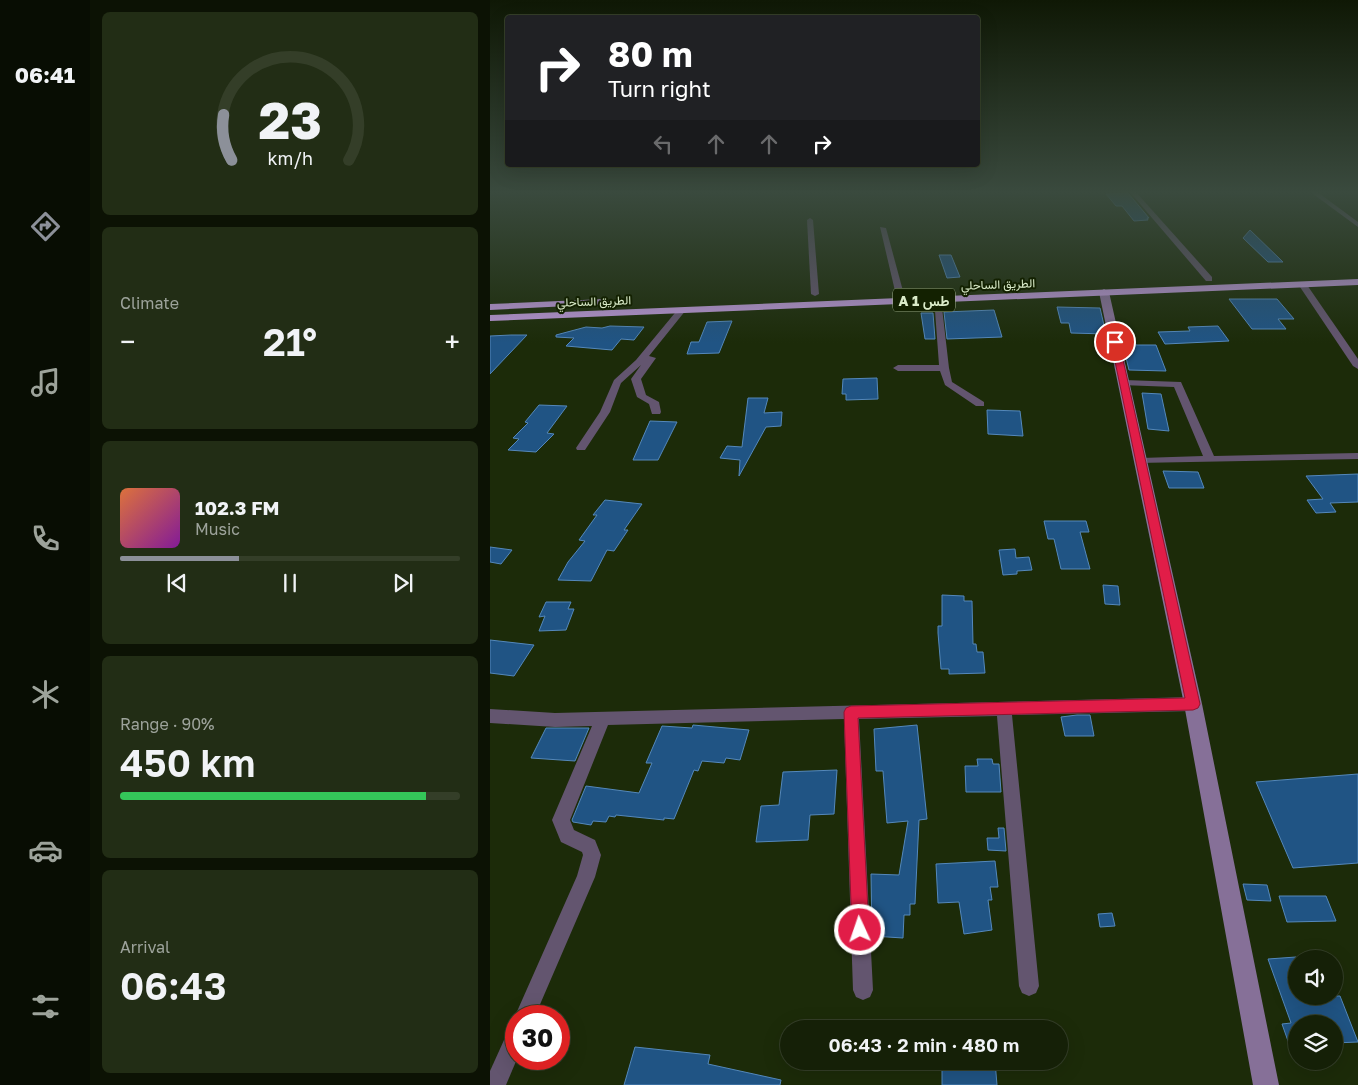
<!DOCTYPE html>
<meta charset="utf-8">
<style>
:root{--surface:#152007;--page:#222d15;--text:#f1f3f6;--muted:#9da39b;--line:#343e28;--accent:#8c9099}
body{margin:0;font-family:"Golos Text",Vazirmatn,sans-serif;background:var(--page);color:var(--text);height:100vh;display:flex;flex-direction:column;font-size:19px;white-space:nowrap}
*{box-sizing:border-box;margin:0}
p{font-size:16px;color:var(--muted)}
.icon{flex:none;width:28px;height:28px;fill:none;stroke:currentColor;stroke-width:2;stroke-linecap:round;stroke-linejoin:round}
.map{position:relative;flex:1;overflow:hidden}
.sheet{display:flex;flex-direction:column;gap:12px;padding:12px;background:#0c1204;width:400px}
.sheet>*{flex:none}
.hud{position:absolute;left:15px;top:15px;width:475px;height:152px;border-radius:5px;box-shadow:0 5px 20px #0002,0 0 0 1px var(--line);background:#202124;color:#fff;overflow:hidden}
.controls{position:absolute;left:798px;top:950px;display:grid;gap:10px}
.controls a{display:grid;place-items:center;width:55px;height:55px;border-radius:50%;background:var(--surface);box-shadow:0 5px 20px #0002,0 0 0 1px var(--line);font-size:25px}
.speed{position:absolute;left:15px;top:1005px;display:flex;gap:10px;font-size:25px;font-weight:700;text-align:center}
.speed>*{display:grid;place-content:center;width:65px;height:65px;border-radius:50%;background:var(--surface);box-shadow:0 5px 20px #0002,0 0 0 1px var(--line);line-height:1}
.speed .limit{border:8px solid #d22;background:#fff;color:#111}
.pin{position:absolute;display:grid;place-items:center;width:42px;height:42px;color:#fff;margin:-21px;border:2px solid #fff;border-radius:50%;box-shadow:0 1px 5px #0007}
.me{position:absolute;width:55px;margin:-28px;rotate:357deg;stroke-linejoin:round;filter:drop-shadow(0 0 4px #0008)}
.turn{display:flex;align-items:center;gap:18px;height:105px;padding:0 20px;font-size:22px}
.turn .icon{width:65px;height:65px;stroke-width:2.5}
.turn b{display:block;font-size:35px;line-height:42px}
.lanes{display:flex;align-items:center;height:48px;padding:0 20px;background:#0003;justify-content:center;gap:25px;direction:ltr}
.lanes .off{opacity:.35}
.big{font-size:38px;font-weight:600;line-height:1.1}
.sheet .widget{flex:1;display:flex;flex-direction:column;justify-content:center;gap:8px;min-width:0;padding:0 18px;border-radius:8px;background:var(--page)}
.sheet .dial{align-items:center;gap:0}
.dial svg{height:130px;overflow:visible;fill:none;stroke:var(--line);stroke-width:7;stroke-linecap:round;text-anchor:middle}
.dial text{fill:var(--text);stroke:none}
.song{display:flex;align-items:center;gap:15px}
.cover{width:60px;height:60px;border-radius:8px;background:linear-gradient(135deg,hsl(20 70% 55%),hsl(290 70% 35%))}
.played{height:5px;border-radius:2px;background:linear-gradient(90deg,var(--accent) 35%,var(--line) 35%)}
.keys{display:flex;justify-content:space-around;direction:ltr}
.heat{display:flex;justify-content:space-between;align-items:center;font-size:28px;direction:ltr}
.charge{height:8px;border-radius:4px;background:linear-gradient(90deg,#34c759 90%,var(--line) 0)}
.trip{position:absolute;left:290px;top:1020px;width:288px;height:50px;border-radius:25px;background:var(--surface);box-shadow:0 5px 20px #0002,0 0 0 1px var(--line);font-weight:600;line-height:50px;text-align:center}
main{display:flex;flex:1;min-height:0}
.tabs{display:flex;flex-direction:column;width:90px;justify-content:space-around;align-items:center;background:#080d03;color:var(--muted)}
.tabs .icon{width:35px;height:35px}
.tabs .on{color:var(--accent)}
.tabs b{font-size:22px;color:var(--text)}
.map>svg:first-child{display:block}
</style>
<main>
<nav class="tabs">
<b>06:41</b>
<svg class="icon on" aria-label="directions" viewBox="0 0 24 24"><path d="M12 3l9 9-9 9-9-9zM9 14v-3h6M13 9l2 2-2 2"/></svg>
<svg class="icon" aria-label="music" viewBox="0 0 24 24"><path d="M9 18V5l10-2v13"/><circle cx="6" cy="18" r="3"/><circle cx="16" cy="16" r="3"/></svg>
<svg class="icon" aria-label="phone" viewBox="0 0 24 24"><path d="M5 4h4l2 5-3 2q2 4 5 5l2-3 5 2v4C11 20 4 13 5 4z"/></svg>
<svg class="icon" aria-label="climate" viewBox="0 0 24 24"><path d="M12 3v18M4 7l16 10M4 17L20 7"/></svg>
<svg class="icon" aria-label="car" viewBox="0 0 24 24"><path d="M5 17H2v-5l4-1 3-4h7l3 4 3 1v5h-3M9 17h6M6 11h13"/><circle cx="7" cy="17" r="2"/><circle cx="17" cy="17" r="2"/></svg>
<svg class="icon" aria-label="filters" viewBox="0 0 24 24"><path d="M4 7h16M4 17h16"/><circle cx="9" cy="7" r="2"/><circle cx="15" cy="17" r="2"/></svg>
</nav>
<section class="sheet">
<div class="widget dial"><svg viewBox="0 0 100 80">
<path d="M14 69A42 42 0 1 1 86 69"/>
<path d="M14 69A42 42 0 0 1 9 41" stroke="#8c9099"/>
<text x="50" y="56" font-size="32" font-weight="700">23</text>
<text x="50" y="72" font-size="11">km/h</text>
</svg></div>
<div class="widget"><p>Climate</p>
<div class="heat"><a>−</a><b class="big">21°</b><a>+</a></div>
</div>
<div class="widget">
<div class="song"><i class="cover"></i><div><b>102.3 FM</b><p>Music</p></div></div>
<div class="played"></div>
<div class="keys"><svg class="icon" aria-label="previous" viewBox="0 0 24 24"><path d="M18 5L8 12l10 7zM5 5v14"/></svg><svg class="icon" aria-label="pause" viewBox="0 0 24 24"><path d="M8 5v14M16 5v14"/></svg><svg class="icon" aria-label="next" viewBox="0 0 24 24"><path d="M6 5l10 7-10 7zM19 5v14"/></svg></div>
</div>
<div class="widget"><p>Range · 90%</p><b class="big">450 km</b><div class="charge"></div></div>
<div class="widget"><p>Arrival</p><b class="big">06:43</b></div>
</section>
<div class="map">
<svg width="868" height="1085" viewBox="0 0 868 1085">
<rect width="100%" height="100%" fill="#1c2b09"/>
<g fill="#205484" stroke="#5488bb">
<path d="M638 193 659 218H657L658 220 644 221 632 206H626L616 194Z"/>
<path d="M760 230 793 262H778L753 238Z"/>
<path d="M449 255H461L470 277 457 278Z"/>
<path d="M739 299H787L804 319H788L796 329H762Z"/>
<path d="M567 307 610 308 616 334 581 333 579 323H571Z"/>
<path d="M504 310 512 337 457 339 454 312Z"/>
<path d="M431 313H443L445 339H435Z"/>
<path d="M242 321 229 353 197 354 201 342H209L217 322Z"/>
<path d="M120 326 154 327 144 340 131 339 122 350 76 346 84 338 66 337V335L96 327 112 328Z"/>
<path d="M728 326 739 341 675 344 668 332 700 331 698 327Z"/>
<path d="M630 333H641L646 345H666L676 371 639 370Z"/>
<path d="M21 335H37L0 374V336Z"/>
<path d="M387 378 388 399 356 400V394H352L353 379Z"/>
<path d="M652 393 671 394 679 431 658 429Z"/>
<path d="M258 398H278L274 413 292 412 291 426 276 427 249 476 250 460 230 458 237 446 252 447Z"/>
<path d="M49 405 77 406 57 433 64 434 46 452 18 450 29 439 23 438 38 423 35 422Z"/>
<path d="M497 410 530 411 533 436 498 434Z"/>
<path d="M160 421 187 422 168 460H143Z"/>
<path d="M673 471 708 472 714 488H679Z"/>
<path d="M868 474V502L840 503 846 512 826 513 817 500 833 499 816 476Z"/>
<path d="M115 500 152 504 134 530H138L124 551 117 550 101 581 68 580 78 562 95 541 89 540 107 515H103Z"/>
<path d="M554 521H596L599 532H590L600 569H571L564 539H558Z"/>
<path d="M0 547 22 550 11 564 0 562Z"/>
<path d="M525 549 526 558 539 557 542 570 527 571V574L513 575 509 550Z"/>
<path d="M613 585 628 586 630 605 615 604Z"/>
<path d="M452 595 474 596V601H482L483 644H486L487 652H493L495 673 459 674V669H451L448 633V626H452Z"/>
<path d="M56 602H81L78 609H84L76 630 49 631 55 616 49 617Z"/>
<path d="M0 640 44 645 24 676 0 673Z"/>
<path d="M587 715H600L604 736H575L571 717Z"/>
<path d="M203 725 259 730 250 760 236 758 234 763 212 761 208 771 204 770 184 819 174 818V820L126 815 125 817 119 816 116 822 103 821 101 825 83 822 82 820 96 786 149 793 162 763H156L172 726 202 728Z"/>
<path d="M427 725 437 819 429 820 425 904H420V915H414L413 938 382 936 381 874 409 875 418 821 397 823 393 771H386L384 729Z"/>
<path d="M56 728H99L85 761 41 758Z"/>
<path d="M487 759H502L503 764H509L511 792H476L475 766H488Z"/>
<path d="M347 770 344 814 320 815 318 840 266 842 271 806 289 805 293 772Z"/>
<path d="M868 774V863L803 868 766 782Z"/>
<path d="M508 828H514L516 851 498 850 497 838H509Z"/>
<path d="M505 861 508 887H500L502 900H498L502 930 474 934 469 902 448 903 446 864Z"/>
<path d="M753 884 777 885 781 901 757 900Z"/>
<path d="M789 896H836L846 921 797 922Z"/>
<path d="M622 913 625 926 610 927 608 914Z"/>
<path d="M806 957V996H850L868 1042 844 1043V1024H806V1058H804L792 1024 801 1023 778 959Z"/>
<path d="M145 1047 220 1055 218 1064 291 1080 290 1085H134Z"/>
<path d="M452 1061H505L507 1085H452Z"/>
</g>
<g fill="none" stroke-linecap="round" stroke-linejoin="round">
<g fill="#63556f" fill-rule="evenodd">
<path d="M639 191H645L722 277V281H716Z"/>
<path d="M819 191H826L868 222V227Z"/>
<path d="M320 218 323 220 329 294 325 296 321 294 317 220Z"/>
<path d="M390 227 396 228 413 291 412 293 405 291Z"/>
<path d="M809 282H815L868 359V369L863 366 808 284Z"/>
<path d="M444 297 451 299 459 368 462 382 494 402V406H486L455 385 450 371H408L403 368 408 365H449Z"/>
<path d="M189 308 196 310 159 356 166 358 151 379 156 395 169 402 171 412 170 414H162L159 404 147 397 141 379 151 365 131 383 120 412 95 450H87L86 448 110 412 124 380 146 360Z"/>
<path d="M634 380 691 382 724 456 868 453V459L647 463 645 461 647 459 651 458 713 456 684 387 631 385V381Z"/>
<path d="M703 697 708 699 711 704 708 709 703 711 522 715 549 986 546 993 539 996 532 993 529 986 507 716 369 719 383 990 380 997 373 1000 366 997 363 990 354 719 118 725 80 820 84 830 105 840 111 855 105 877 45 1016H26V1020L25 1016 87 876 93 855 92 852 71 842 62 820 102 726 65 727 0 723V709L65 713Z"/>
<path d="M26 1025 27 1059 16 1085H0V1071L19 1029Z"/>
</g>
<path fill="#867098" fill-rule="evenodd" d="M614 289 619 292 712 704 789 1085H763L694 704 609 292Z"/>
<g fill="#b996d5" fill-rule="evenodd">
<path d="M868 279V285L0 321V315Z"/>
<path d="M115 299 120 302 119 304 0 310V304Z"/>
</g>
</g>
<linearGradient id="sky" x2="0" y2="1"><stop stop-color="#0f1805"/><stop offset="0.56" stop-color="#3a4a3e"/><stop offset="1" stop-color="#3a4a3e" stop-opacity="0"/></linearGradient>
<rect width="868" height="343" fill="url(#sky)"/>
<path fill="#e11d48" stroke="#92132f" d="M625 339 629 342 710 704 708 708 703 710 368 718 379 930 377 936 370 939 364 936 362 930 354 712 356 708 361 706 695 698 621 342Z"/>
<g text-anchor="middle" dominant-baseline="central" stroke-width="4" stroke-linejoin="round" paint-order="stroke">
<g font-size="12" fill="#daebc9" stroke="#132101">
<text transform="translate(508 284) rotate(-2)">الطريق الساحلي</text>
<text transform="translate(104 301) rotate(-2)">الطريق الساحلي</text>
</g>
<rect fill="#132101" stroke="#9eae8d" stroke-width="1" x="403" y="288.5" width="62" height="23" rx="4"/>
<g font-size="14" font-weight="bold" fill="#daebc9">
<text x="434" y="300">A 1 طس</text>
</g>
</g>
</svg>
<div class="controls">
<a><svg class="icon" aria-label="sound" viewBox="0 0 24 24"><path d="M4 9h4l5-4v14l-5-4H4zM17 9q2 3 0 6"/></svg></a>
<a><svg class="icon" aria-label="layers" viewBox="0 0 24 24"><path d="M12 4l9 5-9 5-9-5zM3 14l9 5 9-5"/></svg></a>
</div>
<div class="speed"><div class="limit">30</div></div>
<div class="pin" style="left:625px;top:342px;background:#d93025"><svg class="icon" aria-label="arrive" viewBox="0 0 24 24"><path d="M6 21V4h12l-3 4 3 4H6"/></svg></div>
<svg class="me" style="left:370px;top:930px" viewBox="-20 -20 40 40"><circle r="17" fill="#e11d48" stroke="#fff" stroke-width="3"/><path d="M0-11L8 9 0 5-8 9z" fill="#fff"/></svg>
<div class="trip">06:43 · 2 min · 480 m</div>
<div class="hud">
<div class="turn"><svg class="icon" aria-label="right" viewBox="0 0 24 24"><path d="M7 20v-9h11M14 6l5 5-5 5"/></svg><div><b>80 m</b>Turn right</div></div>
<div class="lanes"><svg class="icon off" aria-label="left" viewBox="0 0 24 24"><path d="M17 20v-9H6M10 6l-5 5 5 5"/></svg><svg class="icon off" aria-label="ahead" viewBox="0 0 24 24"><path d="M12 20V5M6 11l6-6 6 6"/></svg><svg class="icon off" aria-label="ahead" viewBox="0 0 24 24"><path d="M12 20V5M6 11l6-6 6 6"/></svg><svg class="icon" aria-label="right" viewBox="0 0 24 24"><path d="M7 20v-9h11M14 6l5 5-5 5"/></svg></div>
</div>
</div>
</main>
